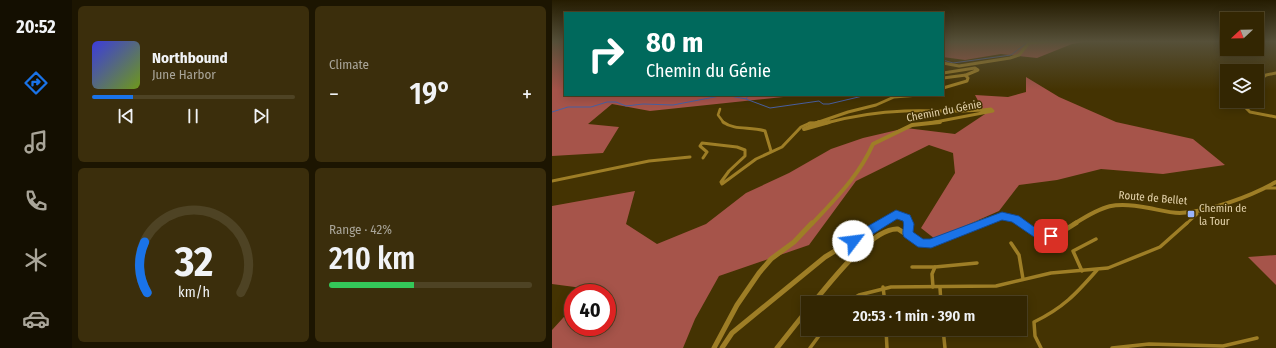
<!DOCTYPE html>
<meta charset="utf-8">
<style>
:root{--surface:#332602;--page:#3b2e0c;--text:#f1f3f6;--muted:#a9a599;--line:#4e4324;--accent:#1a73e8}
body{margin:0;font-family:"Fira Sans Condensed",sans-serif;background:var(--page);color:var(--text);height:100vh;display:flex;flex-direction:column;font-size:15px;white-space:nowrap}
*{box-sizing:border-box;margin:0}
p{font-size:13px;color:var(--muted)}
.icon{flex:none;width:22px;height:22px;fill:none;stroke:currentColor;stroke-width:2;stroke-linecap:round;stroke-linejoin:round}
.map{position:relative;flex:1;overflow:hidden}
.drawer{display:flex;flex-direction:column;gap:6px;padding:6px;background:#1c1501;width:480px}
.drawer>*{flex:none}
.banner{position:absolute;left:12px;top:12px;width:380px;height:84px;border-radius:0px;box-shadow:0 2px 10px #0003,0 0 0 1px var(--line);background:#00695c;color:#fff;overflow:hidden}
.needle{width:26px;rotate:248deg}
.buttons{position:absolute;left:668px;top:12px;display:grid;gap:8px}
.buttons a{display:grid;place-items:center;width:44px;height:44px;border-radius:0px;background:var(--surface);box-shadow:0 2px 10px #0003,0 0 0 1px var(--line);font-size:20px}
.speed{position:absolute;left:12px;top:284px;display:flex;gap:8px;font-size:20px;font-weight:700;text-align:center}
.speed>*{display:grid;place-content:center;width:52px;height:52px;border-radius:50%;background:var(--surface);box-shadow:0 2px 10px #0003,0 0 0 1px var(--line);line-height:1}
.speed .limit{border:6px solid #d22;background:#fff;color:#111}
.pin{position:absolute;display:grid;place-items:center;width:34px;height:34px;color:#fff;margin:-17px;border-radius:8px;box-shadow:0 2px 6px #0006}
.me{position:absolute;width:44px;margin:-22px;rotate:60deg;stroke-linejoin:round;filter:drop-shadow(0 0 3px #0008)}
.turn{display:flex;align-items:center;gap:14px;height:84px;padding:0 16px;font-size:18px}
.turn .icon{width:52px;height:52px;stroke-width:2.5}
.turn b{display:block;font-size:28px;line-height:34px}
.big{font-size:30px;font-weight:600;line-height:1.1}
.drawer .card{flex:1;display:flex;flex-direction:column;justify-content:center;gap:6px;min-width:0;padding:0 14px;border-radius:6px;background:var(--page)}
.drawer .dial{align-items:center;gap:0}
.dial svg{height:104px;overflow:visible;fill:none;stroke:var(--line);stroke-width:7;stroke-linecap:round;text-anchor:middle}
.dial text{fill:var(--text);stroke:none}
.song{display:flex;align-items:center;gap:12px}
.cover{width:48px;height:48px;border-radius:6px;background:linear-gradient(135deg,hsl(240 70% 55%),hsl(80 70% 35%))}
.played{height:4px;border-radius:2px;background:linear-gradient(90deg,var(--accent) 20%,var(--line) 20%)}
.keys{display:flex;justify-content:space-around;direction:ltr}
.heat{display:flex;justify-content:space-between;align-items:center;font-size:22px;direction:ltr}
.charge{height:6px;border-radius:3px;background:linear-gradient(90deg,#34c759 42%,var(--line) 0)}
.drawer .tiles{flex:1;display:grid;gap:6px;grid-template-columns:repeat(2,1fr)}
.trip{position:absolute;left:249px;top:296px;width:226px;height:40px;border-radius:0px;background:var(--surface);box-shadow:0 2px 10px #0003,0 0 0 1px var(--line);font-weight:600;line-height:40px;text-align:center}
main{display:flex;flex:1;min-height:0}
.menu{display:flex;flex-direction:column;width:72px;justify-content:space-around;align-items:center;background:#140f01;color:var(--muted)}
.menu .icon{width:28px;height:28px}
.menu .active{color:var(--accent)}
.menu b{font-size:18px;color:var(--text)}
.map>svg:first-child{display:block}
</style>
<main>
<nav class="menu">
<b>20:52</b>
<svg class="icon active" aria-label="directions" viewBox="0 0 24 24"><path d="M12 3l9 9-9 9-9-9zM9 14v-3h6M13 9l2 2-2 2"/></svg>
<svg class="icon" aria-label="music" viewBox="0 0 24 24"><path d="M9 18V5l10-2v13"/><circle cx="6" cy="18" r="3"/><circle cx="16" cy="16" r="3"/></svg>
<svg class="icon" aria-label="phone" viewBox="0 0 24 24"><path d="M5 4h4l2 5-3 2q2 4 5 5l2-3 5 2v4C11 20 4 13 5 4z"/></svg>
<svg class="icon" aria-label="climate" viewBox="0 0 24 24"><path d="M12 3v18M4 7l16 10M4 17L20 7"/></svg>
<svg class="icon" aria-label="car" viewBox="0 0 24 24"><path d="M5 17H2v-5l4-1 3-4h7l3 4 3 1v5h-3M9 17h6M6 11h13"/><circle cx="7" cy="17" r="2"/><circle cx="17" cy="17" r="2"/></svg>
</nav>
<section class="drawer">
<div class="tiles">
<div class="card">
<div class="song"><i class="cover"></i><div><b>Northbound</b><p>June Harbor</p></div></div>
<div class="played"></div>
<div class="keys"><svg class="icon" aria-label="previous" viewBox="0 0 24 24"><path d="M18 5L8 12l10 7zM5 5v14"/></svg><svg class="icon" aria-label="pause" viewBox="0 0 24 24"><path d="M8 5v14M16 5v14"/></svg><svg class="icon" aria-label="next" viewBox="0 0 24 24"><path d="M6 5l10 7-10 7zM19 5v14"/></svg></div>
</div>
<div class="card"><p>Climate</p>
<div class="heat"><a>−</a><b class="big">19°</b><a>+</a></div>
</div>
<div class="card dial"><svg viewBox="0 0 100 80">
<path d="M14 69A42 42 0 1 1 86 69"/>
<path d="M14 69A42 42 0 0 1 12 30" stroke="#1a73e8"/>
<text x="50" y="56" font-size="32" font-weight="700">32</text>
<text x="50" y="72" font-size="11">km/h</text>
</svg></div>
<div class="card"><p>Range · 42%</p><b class="big">210 km</b><div class="charge"></div></div>
</div>
</section>
<div class="map">
<svg width="724" height="348" viewBox="0 0 724 348">
<rect width="100%" height="100%" fill="#443302"/>
<g fill="#a6544a">
<path d="M0 41H13V95H250L98 111 60 104 36 124 67 127 51 153 0 156Z"/>
<path d="M391 41H537L520 44 485 58 449 54 413 60 391 57Z"/>
<path d="M474 77 507 97 564 122 641 139 673 165 611 174 549 169 505 180 467 185 447 211 383 239 369 228 403 173 401 153 377 145 304 181 257 245 167 276 143 319 131 348H0V330L21 307V327H55V293H34L38 289 0 284V206L83 191 74 224 105 244 154 224 194 193 237 173 279 149 311 138 354 128 403 134 433 114 423 95 456 97 474 92Z"/>
<path d="M724 255V285L696 257Z"/>
</g>
<g fill="none" stroke-linecap="round" stroke-linejoin="round">
<g stroke="#4960a2" stroke-width="1">
<path d="M391 60 401 63 459 55 476 42"/>
<path d="M197 95 194 99 218 108 267 101 271 104H277L315 95"/>
<path d="M0 112 16 107H39L55 102H64L74 106 91 104 121 105 173 95 194 99"/>
</g>
<g stroke="#9e7e26" stroke-width="2.5">
<path d="M168 109 166 115 172 123"/>
<path d="M257 123H264"/>
</g>
<g stroke="#9e7e26" stroke-width="3">
<path d="M171 122C183 131 199 126 213 131L219 151"/>
<path d="M151 158 155 152 148 146 150 143 185 147 193 150V156L177 171 169 182 170 184 204 159 230 147 249 127 258 123H264"/>
<path d="M0 181 97 161 138 157"/>
<path d="M715 188H724"/>
<path d="M634 224 645 214 643 211"/>
</g>
<g stroke="#9e7e26" stroke-width="3.5">
<path d="M459 243 467 255 471 279"/>
<path d="M360 267H383"/>
<path d="M530 271 521 251 544 239"/>
<path d="M331 287 333 303"/>
<path d="M381 287 380 274 383 267 425 263"/>
<path d="M388 288 389 303"/>
<path d="M294 303 307 295 339 287 444 286 499 273 556 268 608 247 635 223"/>
<path d="M334 329 335 348"/>
<path d="M391 329 393 348"/>
<path d="M258 348 272 329"/>
<path d="M489 348 483 336 482 322C511 308 524 294 545 270"/>
<path d="M560 348 597 344 671 346 705 338"/>
</g>
<g stroke="#9e7e26" stroke-width="3">
<path d="M391 63 407 66 458 58 467 55 477 43 499 41"/>
<path d="M391 73 423 68 426 70 414 75 391 78"/>
<path d="M705 82 714 75 724 73"/>
<path d="M391 88 415 81 416 78 413 75"/>
<path d="M687 101 698 112 724 117"/>
<path d="M264 123 296 112 324 105 342 97 367 95"/>
<path d="M274 123C300 116 326 112 353 111 382 110 410 113 439 109L441 111 378 123"/>
</g>
<g stroke="#9e7e26" stroke-width="4">
<path d="M267 122 252 129 277 122"/>
<path d="M260 224C283 199 307 176 321 144L360 125 388 122"/>
<path d="M329 224C339 216 343 213 355 218L357 224"/>
<path d="M423 224C439 217 455 212 469 224"/>
<path d="M522 224C552 205 562 201 597 208 607 210 618 213 628 213 657 212 699 196 724 182"/>
</g>
<g stroke="#9e7e26" stroke-width="5">
<path d="M468 223C492 243 499 239 524 223"/>
<path d="M356 234 358 227 357 223"/>
<path d="M261 303C277 284 320 227 346 229L366 242 376 244 426 223"/>
<path d="M162 348 185 305 207 273 219 259 242 242 260 223"/>
<path d="M170 348 180 333 273 257 330 223"/>
<path d="M225 348 256 309"/>
</g>
</g>
<linearGradient id="sky" x2="0" y2="1"><stop stop-color="#251c01"/><stop offset="0.46" stop-color="#565039"/><stop offset="1" stop-color="#565039" stop-opacity="0"/></linearGradient>
<rect width="724" height="90" fill="url(#sky)"/>
<path fill="#1a73e8" stroke="#114b97" d="M344 210 358 215 362 224 361 232 371 239H378L450 212 467 216 489 232H499L504 236 499 241H488L460 222 450 220 379 248 366 247 352 237C349 232 353 227 351 221L345 219 305 244H297L296 241 297 237Z"/>
<rect fill="#9ab5fd" stroke="#443302" stroke-width="1.5" x="635" y="210" width="8" height="8" rx="2"/>
<g text-anchor="middle" dominant-baseline="central" stroke-width="3" stroke-linejoin="round" paint-order="stroke">
<g font-size="11" fill="#e3d2ab" stroke="#443302">
<text transform="translate(392 111) rotate(-11)">Chemin du Génie</text>
<text transform="translate(601 198) rotate(5)">Route de Bellet</text>
</g>
<g font-size="11" fill="#e3d2ab" stroke="#443302" text-anchor="start">
<text x="647" y="208">Chemin de<tspan x="647" dy="13">la Tour</tspan></text>
</g>
</g>
</svg>
<div class="buttons">
<a><svg class="needle" viewBox="-14 -14 28 28"><path d="M0-13l5 13h-10z" fill="#e53935"/><path d="M0 13l5-13h-10z" fill="#a9a599"/></svg></a>
<a><svg class="icon" aria-label="layers" viewBox="0 0 24 24"><path d="M12 4l9 5-9 5-9-5zM3 14l9 5 9-5"/></svg></a>
</div>
<div class="speed"><div class="limit">40</div></div>
<div class="pin" style="left:499px;top:236px;background:#d93025"><svg class="icon" aria-label="arrive" viewBox="0 0 24 24"><path d="M6 21V4h12l-3 4 3 4H6"/></svg></div>
<svg class="me" style="left:301px;top:241px" viewBox="-20 -20 40 40"><circle r="19" fill="#fff"/><path d="M0-13L10 11 0 6-10 11z" fill="#1a73e8"/></svg>
<div class="trip">20:53 · 1 min · 390 m</div>
<div class="banner">
<div class="turn"><svg class="icon" aria-label="right" viewBox="0 0 24 24"><path d="M7 20v-9h11M14 6l5 5-5 5"/></svg><div><b>80 m</b>Chemin du Génie</div></div>
</div>
</div>
</main>
